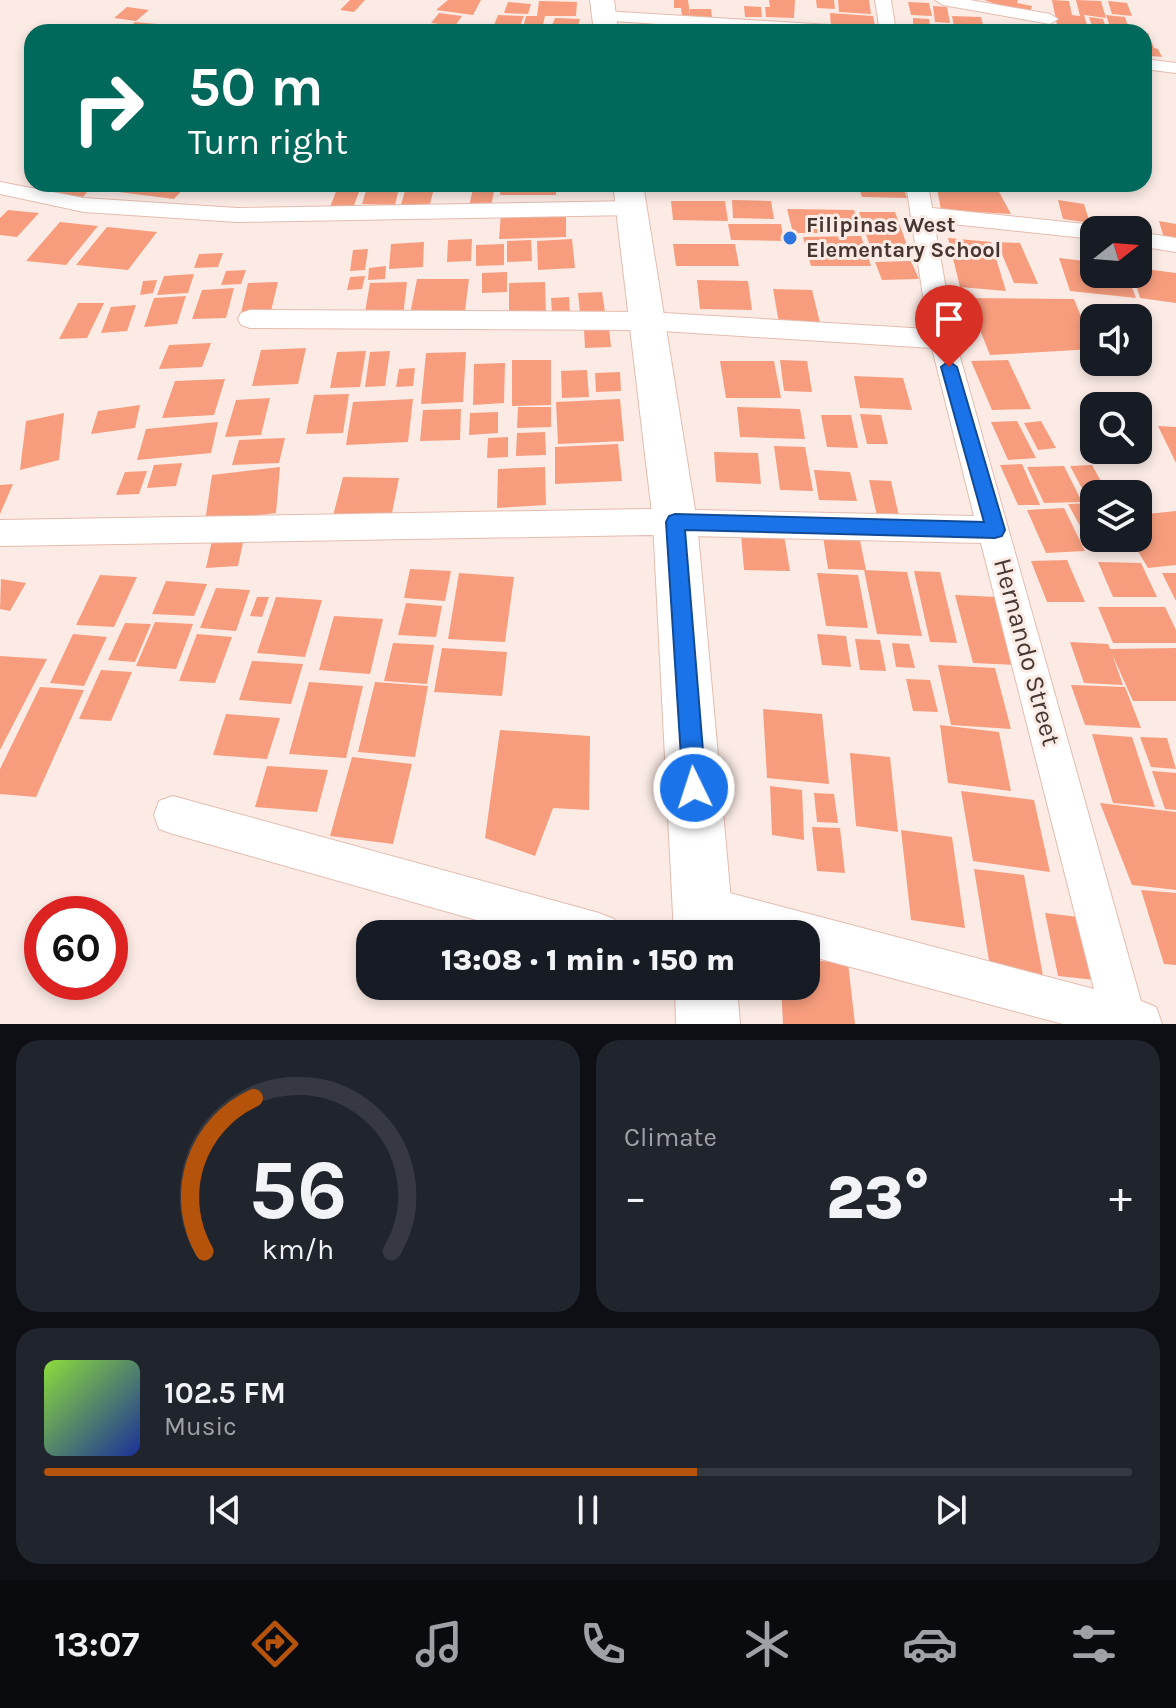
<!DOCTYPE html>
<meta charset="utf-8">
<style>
:root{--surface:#171b24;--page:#20242c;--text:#f1f3f6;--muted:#9ea1a6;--line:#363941;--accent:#b45309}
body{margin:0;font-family:Karla,sans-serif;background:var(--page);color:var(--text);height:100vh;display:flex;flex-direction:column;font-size:30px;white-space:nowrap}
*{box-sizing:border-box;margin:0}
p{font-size:26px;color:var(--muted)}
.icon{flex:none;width:44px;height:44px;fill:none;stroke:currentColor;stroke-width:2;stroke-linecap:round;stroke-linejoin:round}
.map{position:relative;height:1024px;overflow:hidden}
.side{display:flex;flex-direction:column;gap:16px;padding:16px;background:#0d0f14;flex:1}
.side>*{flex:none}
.guide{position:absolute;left:24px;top:24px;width:1128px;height:168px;border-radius:24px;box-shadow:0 4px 12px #0003;background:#00695c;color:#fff;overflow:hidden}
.needle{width:52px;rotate:73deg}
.buttons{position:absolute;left:1080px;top:216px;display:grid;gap:16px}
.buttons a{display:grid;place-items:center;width:72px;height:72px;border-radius:16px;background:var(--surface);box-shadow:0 4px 12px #0003;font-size:40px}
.speed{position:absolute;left:24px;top:896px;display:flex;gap:16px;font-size:40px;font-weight:700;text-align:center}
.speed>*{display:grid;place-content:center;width:104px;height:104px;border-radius:50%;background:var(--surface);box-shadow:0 4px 12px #0003;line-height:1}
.speed .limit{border:12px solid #d22;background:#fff;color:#111}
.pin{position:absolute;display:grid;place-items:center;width:68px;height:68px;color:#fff;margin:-82px -34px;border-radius:50% 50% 50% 0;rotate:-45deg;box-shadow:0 0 8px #0007}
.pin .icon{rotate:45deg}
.me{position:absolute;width:88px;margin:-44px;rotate:356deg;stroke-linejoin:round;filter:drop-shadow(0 0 6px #0008)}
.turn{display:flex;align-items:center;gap:28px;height:168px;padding:0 32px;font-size:36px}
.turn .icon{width:104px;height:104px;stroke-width:2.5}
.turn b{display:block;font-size:56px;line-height:68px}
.big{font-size:60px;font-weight:800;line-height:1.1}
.side .card{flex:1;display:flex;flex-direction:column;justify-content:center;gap:12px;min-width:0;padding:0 28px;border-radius:24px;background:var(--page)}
.side .dial{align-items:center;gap:0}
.dial svg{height:208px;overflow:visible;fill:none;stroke:var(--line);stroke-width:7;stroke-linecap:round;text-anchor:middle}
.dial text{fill:var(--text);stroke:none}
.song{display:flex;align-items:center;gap:24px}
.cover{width:96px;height:96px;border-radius:12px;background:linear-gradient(135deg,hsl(90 70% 55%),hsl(230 70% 35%))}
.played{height:8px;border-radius:4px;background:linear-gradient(90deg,var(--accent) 60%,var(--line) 60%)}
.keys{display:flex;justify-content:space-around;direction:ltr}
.heat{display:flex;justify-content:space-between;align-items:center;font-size:44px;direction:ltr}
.side .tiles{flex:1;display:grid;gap:16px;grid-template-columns:1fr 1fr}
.card:last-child{grid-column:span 2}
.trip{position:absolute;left:356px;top:920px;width:464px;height:80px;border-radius:24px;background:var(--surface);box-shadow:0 4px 12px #0003;font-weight:800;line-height:80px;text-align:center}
.menu{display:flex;height:128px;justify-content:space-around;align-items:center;background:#090b0e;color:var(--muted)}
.menu .icon{width:56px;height:56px}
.menu .selected{color:var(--accent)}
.menu b{font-size:36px;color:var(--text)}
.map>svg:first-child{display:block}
</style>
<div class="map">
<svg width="1176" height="1024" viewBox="0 0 1176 1024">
<rect width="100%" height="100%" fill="#fcebe5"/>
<g fill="#f79d7e">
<path d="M350 0H365L354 12 340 10Z"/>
<path d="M448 0H481L473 15 436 10Z"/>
<path d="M674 0H688L690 15V9H711L712 17 682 16 681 8H674Z"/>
<path d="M769 0H795L794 18 766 17 765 7H770Z"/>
<path d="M816 0H834L835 9 817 8Z"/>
<path d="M838 0H869L871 14 839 12Z"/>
<path d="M984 0H1018L1017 3 1032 6 1029 15Z"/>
<path d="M1052 0 1069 1 1072 15 1080 16 1076 0 1101 1 1106 18 1084 15 1088 28 1057 25Z"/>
<path d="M539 1 577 2 576 16H545L542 29 523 28 526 16H537Z"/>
<path d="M1108 1 1127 3 1132 16 1112 14Z"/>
<path d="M508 2 531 4 528 14 504 13Z"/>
<path d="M908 2 929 3 932 16 911 15Z"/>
<path d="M744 6 761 7 762 17H745Z"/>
<path d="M933 6 947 7 950 23 935 22Z"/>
<path d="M127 7 149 10 136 21 114 18Z"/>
<path d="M439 13 462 16 455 26 431 23Z"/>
<path d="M830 13 873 16 876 31 831 28Z"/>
<path d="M498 15 524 16 520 26 494 25Z"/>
<path d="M1106 15 1125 17 1130 32 1110 27Z"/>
<path d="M952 16 981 17 985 32H955Z"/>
<path d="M1089 17 1103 19 1107 31 1093 29Z"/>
<path d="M555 18 580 19 576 32H549Z"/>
<path d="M913 18 929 19 931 32 913 30Z"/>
<path d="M135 22 157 24 148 32H123Z"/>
<path d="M1144 32 1148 33 1154 48 1158 49 1162 57 1151 56 1147 47H1144Z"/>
<path d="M67 184H94L83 197 58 194Z"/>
<path d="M108 184H188L174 199 103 190Z"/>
<path d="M265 184H296L290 192 262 187Z"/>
<path d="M339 184H362L353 208 330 207Z"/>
<path d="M368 184H400L395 205 362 204Z"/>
<path d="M407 184H435L429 208H400Z"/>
<path d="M501 184H556V195H500Z"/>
<path d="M775 184H835L836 192 777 191Z"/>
<path d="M858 184H902L907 198 862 197Z"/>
<path d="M474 185 495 186 491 207 469 206Z"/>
<path d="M937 189 998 190 1011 214 941 210Z"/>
<path d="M732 200 771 201 774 219 733 218Z"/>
<path d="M1058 200 1084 204 1090 223 1063 219Z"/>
<path d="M671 201H725L728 221 673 220Z"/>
<path d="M787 209 854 210 862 233H793Z"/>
<path d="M8 210 39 213 17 237 0 235V218Z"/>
<path d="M566 212V237L499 239 501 213Z"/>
<path d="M859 212H895L912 259H874Z"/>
<path d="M1159 221 1176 224V240L1164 238Z"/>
<path d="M60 222 98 226 66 265 26 261Z"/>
<path d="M728 224H781L784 241 731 240Z"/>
<path d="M107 227 157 232 128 270 76 265Z"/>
<path d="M861 236 871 266H811L803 237Z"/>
<path d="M948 238 991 242 1006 291 960 287Z"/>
<path d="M472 239 471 261 447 262 448 240Z"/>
<path d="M572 239 575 268 538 270 537 241Z"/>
<path d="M531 240 532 261 507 262V241Z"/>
<path d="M424 242 423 267 389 269 391 244Z"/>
<path d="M997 242 1020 243 1038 284 1014 283Z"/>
<path d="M504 244V265L476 266V245Z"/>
<path d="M673 244H735L739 266H676Z"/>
<path d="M368 249 365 270 350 271 353 250Z"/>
<path d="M223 253 218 267 194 268 199 254Z"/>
<path d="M1059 258 1094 262V274H1127L1136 298 1070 291Z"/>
<path d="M911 261 919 279 882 280 875 262Z"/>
<path d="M386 266 385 279 368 280 369 268Z"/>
<path d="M1138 268 1176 273V303L1140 298 1133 274H1138Z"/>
<path d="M246 270 241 284 221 285 226 271Z"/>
<path d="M507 272V292L482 293V273Z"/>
<path d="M194 274 188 293 157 295 164 276Z"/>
<path d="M365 276 362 289 347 290 350 277Z"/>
<path d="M417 279H469L464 319H409Z"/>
<path d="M157 280 153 293 140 295 143 281Z"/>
<path d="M697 280 748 281 752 310 700 309Z"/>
<path d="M278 282 271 311 241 313 248 283Z"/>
<path d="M407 282 403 317 364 318 370 283Z"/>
<path d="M545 282 546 315 509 316V283Z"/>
<path d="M234 288 226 318 192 319 202 290Z"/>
<path d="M773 289 812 290 820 323H779Z"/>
<path d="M602 292 605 312 580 313 578 293Z"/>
<path d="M186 296 177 324 144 327 154 298Z"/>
<path d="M569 297 570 313 552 314 551 298Z"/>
<path d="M967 298 1074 299 1094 349 990 355Z"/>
<path d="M78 303H104L87 338 59 339Z"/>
<path d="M136 305 127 331 101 333 111 307Z"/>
<path d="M609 328 611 347 585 348 584 330Z"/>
<path d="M211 343 202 367 159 369 169 345Z"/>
<path d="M306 348 298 384 252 386 261 350Z"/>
<path d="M366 351 360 387 330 388 337 352Z"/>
<path d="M390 351 385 386 365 387 370 352Z"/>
<path d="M466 352 463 402 421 404 426 353Z"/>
<path d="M512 360H551V405L512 406Z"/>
<path d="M780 360 807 361 812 392 784 391Z"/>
<path d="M1008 360 1031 409 992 410 971 361Z"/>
<path d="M720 361H774L781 398H726Z"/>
<path d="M505 363 504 403 473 405 474 364Z"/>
<path d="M415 368 413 386 396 387 399 369Z"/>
<path d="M587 370 589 397 562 398 561 371Z"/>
<path d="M620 372 621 391 596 392 595 373Z"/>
<path d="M854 376 903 378 912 410 860 408Z"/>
<path d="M225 379 214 415 162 418 175 381Z"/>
<path d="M349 394 343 433 306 434 314 395Z"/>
<path d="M270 398 261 435 225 437 236 400Z"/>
<path d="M413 399 408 442 346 445 353 402Z"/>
<path d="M620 399 624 441 558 444 556 402Z"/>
<path d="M140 405 135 428 91 434 98 411Z"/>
<path d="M518 407H551V427L517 428Z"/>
<path d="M737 407 800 409 805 439 740 437Z"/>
<path d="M461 409 460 440 420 441 423 410Z"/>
<path d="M498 412V433L469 435 470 413Z"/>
<path d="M64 413 59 460 20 470 26 421Z"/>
<path d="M860 414 881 415 888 444H867Z"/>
<path d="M821 415H851L858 448 827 447Z"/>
<path d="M1017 421 1036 458 1008 460 991 422Z"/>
<path d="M1041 421 1056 448 1038 450 1024 423Z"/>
<path d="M218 422 211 453 137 460 146 429Z"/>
<path d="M1158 426 1176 427V463Z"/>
<path d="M545 432 546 455 516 456 517 433Z"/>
<path d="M508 437V457L487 458 488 438Z"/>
<path d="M285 438 279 463 232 465 239 440Z"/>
<path d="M618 444 622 481 555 484V447Z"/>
<path d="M774 446 805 447 813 491 780 490Z"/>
<path d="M714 452 758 453 761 484 716 482Z"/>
<path d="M182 463 176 486 147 488 154 465Z"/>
<path d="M1022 464 1040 505H1018L1000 465Z"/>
<path d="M1092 465 1108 494 1086 496 1070 466Z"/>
<path d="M1064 466 1082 502 1044 503 1027 467Z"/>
<path d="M280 467 276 513 205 522 212 475Z"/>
<path d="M545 467 546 505 497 508 498 469Z"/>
<path d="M814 470 850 472 857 501 819 500Z"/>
<path d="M147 471 139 494 116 495 125 472Z"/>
<path d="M343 477 399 478 391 518 333 516Z"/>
<path d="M869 480 891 481 899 516H877Z"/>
<path d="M13 484 0 514V485Z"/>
<path d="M1094 503V538H1119L1122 543 1091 546 1068 504Z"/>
<path d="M1064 508 1085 551 1046 553 1027 510Z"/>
<path d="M1176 511V565L1148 568 1130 538H1138V515Z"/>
<path d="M822 530 858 531 866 570 828 569Z"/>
<path d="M741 534 784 535 790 571 744 570Z"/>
<path d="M244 538 238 566 206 568 212 540Z"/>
<path d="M1067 560 1085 602H1047L1031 561Z"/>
<path d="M1098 562 1141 563 1157 597H1113Z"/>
<path d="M410 569 451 571 445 601 404 598Z"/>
<path d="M864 570 907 572 922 636 877 634Z"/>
<path d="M914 571 940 572 957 643 930 642Z"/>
<path d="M459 573 514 577 505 642 448 639Z"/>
<path d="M817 573 858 575 868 628 826 626Z"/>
<path d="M1162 573H1176V601Z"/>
<path d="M100 575 137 577 114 627 76 625Z"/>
<path d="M1 579 26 583 10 611 0 609Z"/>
<path d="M166 581 207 584 194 616 152 614Z"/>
<path d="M216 588 250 590 236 631 200 628Z"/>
<path d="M955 595 997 597 1017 665 973 663Z"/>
<path d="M257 597H269L262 617 250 616Z"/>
<path d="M276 597 322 600 305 657 257 653Z"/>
<path d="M406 603 442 606 436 637 398 635Z"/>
<path d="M1098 607H1165L1176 630V643H1113Z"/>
<path d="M334 616 383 619 370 674 319 670Z"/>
<path d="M155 622 193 624 176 669 136 666Z"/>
<path d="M125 623 151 624 135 662 108 660Z"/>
<path d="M73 634 107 637 84 686 50 683Z"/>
<path d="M197 634 232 637 215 683 179 681Z"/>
<path d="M817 634 846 636 851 667 822 665Z"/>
<path d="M855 639 880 640 886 671 860 670Z"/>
<path d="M1070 642 1108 644 1110 649 1176 648V701H1133L1112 654 1123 685 1084 683Z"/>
<path d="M393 643 434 645 427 684 384 681Z"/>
<path d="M892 643 909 644 915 668 896 667Z"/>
<path d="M442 648 507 652 502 696 434 692Z"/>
<path d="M0 656 47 659 0 750Z"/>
<path d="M252 661 303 664 291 704 239 700Z"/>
<path d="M938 665 995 668 1011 729 951 725Z"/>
<path d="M101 670 132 672 111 721 79 719Z"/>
<path d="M906 679 930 680 938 712 913 711Z"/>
<path d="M309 682 363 686 346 758 289 754Z"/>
<path d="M375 682 428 686 415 757 358 752Z"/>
<path d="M1071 685 1125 687 1141 728 1085 725Z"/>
<path d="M40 687 84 690 36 797 0 794V769Z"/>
<path d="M763 709 822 714 829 784 767 778Z"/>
<path d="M226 714 280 718 267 759 213 755Z"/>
<path d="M940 725 999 732 1011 791 948 783Z"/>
<path d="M500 730 590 736 589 810 553 808 535 856 485 838Z"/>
<path d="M1092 734 1132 737 1155 807 1113 803Z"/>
<path d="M1140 737 1167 738 1176 769 1151 767Z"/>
<path d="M850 753 890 757 898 832 856 826Z"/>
<path d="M352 757 412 764 393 844 330 836Z"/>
<path d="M267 766 328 770 317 812 255 807Z"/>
<path d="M1152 771 1176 773V810L1165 809Z"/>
<path d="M770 786 802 790 804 840 772 835Z"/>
<path d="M961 791 1034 800 1050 872 973 861Z"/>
<path d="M814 793 834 794 838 823 817 822Z"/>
<path d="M1100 803 1176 812V890L1132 885Z"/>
<path d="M812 827 840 828 845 873 817 871Z"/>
<path d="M901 830 952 837 965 928 911 920Z"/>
<path d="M974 869 1024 875 1044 981 991 973Z"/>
<path d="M1141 890 1176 893V965L1164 964Z"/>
<path d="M1045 913 1079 917 1095 980 1058 976Z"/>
<path d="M806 960 848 963 855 1024H783L781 986H806Z"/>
</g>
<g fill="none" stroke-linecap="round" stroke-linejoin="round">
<defs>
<g id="minor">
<path d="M875 0H891L896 32H880Z"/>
<path d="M935 0H970L1050 14 1058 19 1050 24 943 5Z"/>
<path d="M604 11 861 27 869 32H780L598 20 596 16Z"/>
<path d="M1144 59 1176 63V73L1144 69Z"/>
<path d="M0 182 84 198 237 208 632 201 643 208 632 215 237 222 84 212 0 194Z"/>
<path d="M906 184H928L932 208 1094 225 1104 230H1094V239L934 222 955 339 1141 1001 1156 1007 1162 1024H1063L806 955V934C765 934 727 936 689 920L683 906 689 892 703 886 1094 989 981 543 648 535 0 546V520L648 509 974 516 932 348 647 330 250 328 241 325 238 319 241 313 250 310 647 312 928 329Z"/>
<path d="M1138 232 1176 238V252L1138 246Z"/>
<path d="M173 796 599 913 614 919 620 934H526L173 834 159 829 154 815 159 801Z"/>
</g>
<g id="primary">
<path d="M590 0H614L618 32H594Z"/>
<path d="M613 184H643L697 522 734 934H674L653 522Z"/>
<path d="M675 986H737L740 1024H676Z"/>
</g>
</defs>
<use href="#minor" stroke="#e4bcae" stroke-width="2"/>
<use href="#primary" stroke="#e4bcae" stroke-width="2"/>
<use href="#minor" fill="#fff" fill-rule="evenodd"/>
<use href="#primary" fill="#fff" fill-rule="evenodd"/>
</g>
<path fill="#1a73e8" stroke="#114b97" stroke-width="2" d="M949 361 957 367 1005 530 1002 536 995 538 685 530 706 788 702 796 694 799 686 796 683 788 666 522 669 516 675 514 984 522 941 367Z"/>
<circle fill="#2c75e1" stroke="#fcebe5" stroke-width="3" cx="790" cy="238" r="8"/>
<g text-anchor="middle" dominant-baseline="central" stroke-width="6" stroke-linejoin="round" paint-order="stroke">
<g font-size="22" font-weight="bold" fill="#463630" stroke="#fcebe5" text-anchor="start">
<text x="806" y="225">Filipinas West<tspan x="806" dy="25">Elementary School</tspan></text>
</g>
<g font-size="26" fill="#463630" stroke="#fcebe5">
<text transform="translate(1027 652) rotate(75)">Hernando Street</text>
</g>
</g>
</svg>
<div class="buttons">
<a><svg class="needle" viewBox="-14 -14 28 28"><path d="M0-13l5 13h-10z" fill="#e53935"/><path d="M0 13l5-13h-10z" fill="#9ea1a6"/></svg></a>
<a><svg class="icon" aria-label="sound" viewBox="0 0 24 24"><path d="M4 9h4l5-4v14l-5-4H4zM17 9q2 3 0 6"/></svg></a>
<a><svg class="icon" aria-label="search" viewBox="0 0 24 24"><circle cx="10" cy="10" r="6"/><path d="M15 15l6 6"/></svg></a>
<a><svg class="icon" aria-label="layers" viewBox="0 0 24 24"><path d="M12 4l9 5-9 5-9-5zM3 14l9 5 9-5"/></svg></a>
</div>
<div class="speed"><div class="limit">60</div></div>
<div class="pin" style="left:949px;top:367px;background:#d93025"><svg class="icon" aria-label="arrive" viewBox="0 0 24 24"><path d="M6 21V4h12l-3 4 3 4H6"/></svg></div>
<svg class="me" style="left:694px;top:788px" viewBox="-20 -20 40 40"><circle r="17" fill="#1a73e8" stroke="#fff" stroke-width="3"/><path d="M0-11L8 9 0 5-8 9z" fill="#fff"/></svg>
<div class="trip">13:08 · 1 min · 150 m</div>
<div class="guide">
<div class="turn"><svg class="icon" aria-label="right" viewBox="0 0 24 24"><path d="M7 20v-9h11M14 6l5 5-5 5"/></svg><div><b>50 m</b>Turn right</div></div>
</div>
</div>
<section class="side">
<div class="tiles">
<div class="card dial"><svg viewBox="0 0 100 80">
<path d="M14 69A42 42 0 1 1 86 69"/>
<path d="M14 69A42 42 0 0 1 33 10" stroke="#b45309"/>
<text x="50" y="56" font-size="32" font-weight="700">56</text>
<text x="50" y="72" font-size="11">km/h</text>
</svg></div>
<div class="card"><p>Climate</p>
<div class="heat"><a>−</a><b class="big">23°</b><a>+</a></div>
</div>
<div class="card">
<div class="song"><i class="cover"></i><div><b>102.5 FM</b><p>Music</p></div></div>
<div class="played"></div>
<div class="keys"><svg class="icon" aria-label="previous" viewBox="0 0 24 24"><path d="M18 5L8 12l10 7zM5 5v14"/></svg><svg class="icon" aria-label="pause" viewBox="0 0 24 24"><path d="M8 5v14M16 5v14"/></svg><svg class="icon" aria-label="next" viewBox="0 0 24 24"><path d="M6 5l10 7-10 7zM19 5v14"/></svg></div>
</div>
</div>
</section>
<nav class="menu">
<b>13:07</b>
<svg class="icon selected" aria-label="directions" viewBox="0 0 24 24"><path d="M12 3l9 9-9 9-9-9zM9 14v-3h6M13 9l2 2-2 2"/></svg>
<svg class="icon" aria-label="music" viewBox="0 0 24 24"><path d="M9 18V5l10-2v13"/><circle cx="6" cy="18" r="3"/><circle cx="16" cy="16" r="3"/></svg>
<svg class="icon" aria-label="phone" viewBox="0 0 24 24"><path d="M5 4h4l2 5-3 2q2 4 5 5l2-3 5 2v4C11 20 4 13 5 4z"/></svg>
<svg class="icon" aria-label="climate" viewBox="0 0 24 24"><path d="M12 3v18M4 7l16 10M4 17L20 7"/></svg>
<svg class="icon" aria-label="car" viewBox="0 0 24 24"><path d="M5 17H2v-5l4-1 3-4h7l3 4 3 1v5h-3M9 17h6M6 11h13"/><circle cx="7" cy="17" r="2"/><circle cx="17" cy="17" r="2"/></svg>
<svg class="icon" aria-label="filters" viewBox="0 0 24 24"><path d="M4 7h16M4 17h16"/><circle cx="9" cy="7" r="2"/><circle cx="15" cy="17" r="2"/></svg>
</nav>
